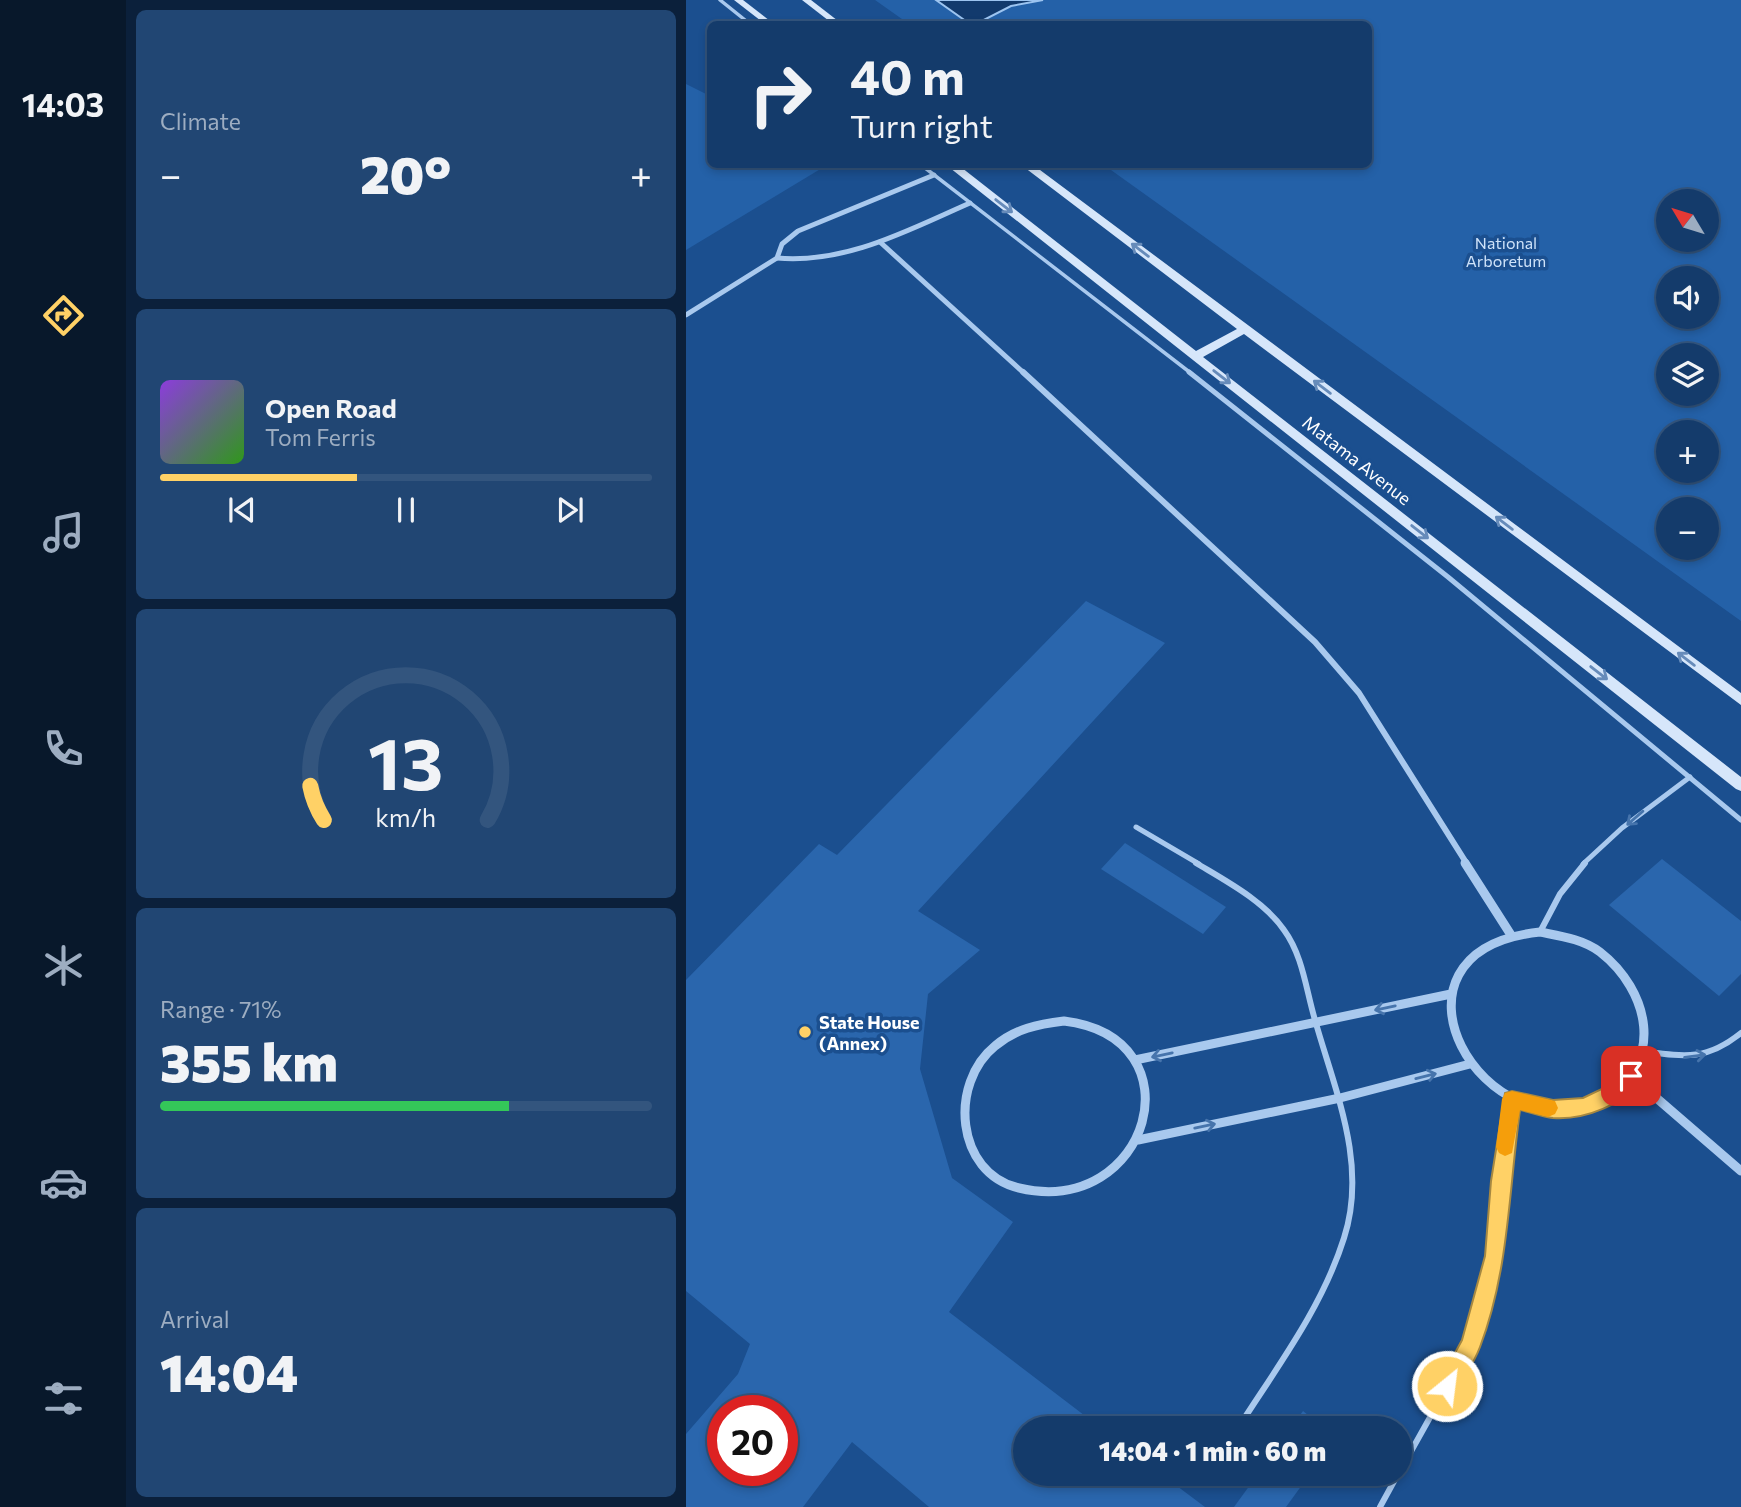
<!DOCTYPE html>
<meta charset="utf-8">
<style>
:root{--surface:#143b6b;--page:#214673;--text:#f1f3f6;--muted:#9dadc1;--line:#33557e;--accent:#ffd166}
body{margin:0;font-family:Commissioner,sans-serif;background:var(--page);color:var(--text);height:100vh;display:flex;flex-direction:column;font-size:26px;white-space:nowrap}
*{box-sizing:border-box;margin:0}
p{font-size:23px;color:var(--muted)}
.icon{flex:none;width:38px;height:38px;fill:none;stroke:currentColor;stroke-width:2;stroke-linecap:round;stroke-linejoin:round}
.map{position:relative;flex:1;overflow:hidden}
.details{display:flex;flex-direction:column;gap:10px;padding:10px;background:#0b203b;width:560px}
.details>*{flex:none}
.hud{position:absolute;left:21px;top:21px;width:665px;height:147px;border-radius:10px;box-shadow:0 4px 10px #0003,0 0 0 2px var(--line);background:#143b6b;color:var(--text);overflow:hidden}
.needle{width:46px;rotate:308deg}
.fabs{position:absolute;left:970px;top:189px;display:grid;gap:14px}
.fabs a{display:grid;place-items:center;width:63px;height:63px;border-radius:50%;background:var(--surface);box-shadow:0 4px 10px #0003,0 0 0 2px var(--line);font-size:35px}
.speed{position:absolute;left:21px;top:1395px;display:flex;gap:14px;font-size:35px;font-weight:700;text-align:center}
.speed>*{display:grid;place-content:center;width:91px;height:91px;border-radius:50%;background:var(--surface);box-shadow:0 4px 10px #0003,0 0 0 2px var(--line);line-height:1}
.speed .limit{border:10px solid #d22;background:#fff;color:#111}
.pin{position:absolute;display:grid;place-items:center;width:60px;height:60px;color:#fff;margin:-30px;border-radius:14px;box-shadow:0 4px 10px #0006}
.me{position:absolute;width:77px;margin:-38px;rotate:29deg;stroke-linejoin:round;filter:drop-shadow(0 0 5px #0008)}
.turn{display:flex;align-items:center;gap:24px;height:147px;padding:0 28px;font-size:32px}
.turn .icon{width:91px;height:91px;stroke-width:2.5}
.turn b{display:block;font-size:49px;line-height:60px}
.big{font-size:52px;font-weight:800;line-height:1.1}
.details .widget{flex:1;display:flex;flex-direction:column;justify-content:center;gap:10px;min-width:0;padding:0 24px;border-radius:10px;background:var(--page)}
.details .dial{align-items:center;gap:0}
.dial svg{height:182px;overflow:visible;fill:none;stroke:var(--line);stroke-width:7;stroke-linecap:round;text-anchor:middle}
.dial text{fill:var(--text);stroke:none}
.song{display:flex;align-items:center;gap:21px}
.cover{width:84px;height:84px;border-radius:10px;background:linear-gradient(135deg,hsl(270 70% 55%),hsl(110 70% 35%))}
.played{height:7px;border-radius:4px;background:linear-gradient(90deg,var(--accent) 40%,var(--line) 40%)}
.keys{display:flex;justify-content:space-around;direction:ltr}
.heat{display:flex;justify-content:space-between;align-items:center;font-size:38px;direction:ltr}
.charge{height:10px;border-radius:5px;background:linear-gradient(90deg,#34c759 71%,var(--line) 0)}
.trip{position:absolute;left:327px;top:1416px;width:399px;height:70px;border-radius:35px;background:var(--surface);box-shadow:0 4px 10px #0003,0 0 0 2px var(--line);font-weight:800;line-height:70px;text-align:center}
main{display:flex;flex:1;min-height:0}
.tab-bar{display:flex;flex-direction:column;width:126px;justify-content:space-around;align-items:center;background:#08182b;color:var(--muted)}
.tab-bar .icon{width:49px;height:49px}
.tab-bar .active{color:var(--accent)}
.tab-bar b{font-size:32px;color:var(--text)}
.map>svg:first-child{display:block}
</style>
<main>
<nav class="tab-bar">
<b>14:03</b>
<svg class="icon active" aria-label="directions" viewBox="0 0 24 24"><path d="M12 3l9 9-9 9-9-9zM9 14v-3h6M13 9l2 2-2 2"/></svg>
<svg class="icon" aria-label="music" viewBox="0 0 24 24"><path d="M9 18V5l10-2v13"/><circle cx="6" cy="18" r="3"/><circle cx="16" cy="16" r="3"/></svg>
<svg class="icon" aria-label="phone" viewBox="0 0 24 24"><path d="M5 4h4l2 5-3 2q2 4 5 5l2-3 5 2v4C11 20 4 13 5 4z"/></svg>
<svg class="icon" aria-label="climate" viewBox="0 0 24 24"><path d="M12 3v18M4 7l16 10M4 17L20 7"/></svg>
<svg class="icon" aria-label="car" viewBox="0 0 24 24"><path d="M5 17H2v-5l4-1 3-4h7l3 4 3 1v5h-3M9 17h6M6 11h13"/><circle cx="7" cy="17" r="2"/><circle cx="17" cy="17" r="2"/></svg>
<svg class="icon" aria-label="filters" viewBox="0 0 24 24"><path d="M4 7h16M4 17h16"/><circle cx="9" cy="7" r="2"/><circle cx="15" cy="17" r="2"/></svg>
</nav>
<section class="details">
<div class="widget"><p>Climate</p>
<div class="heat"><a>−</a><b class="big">20°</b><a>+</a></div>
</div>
<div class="widget">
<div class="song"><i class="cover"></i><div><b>Open Road</b><p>Tom Ferris</p></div></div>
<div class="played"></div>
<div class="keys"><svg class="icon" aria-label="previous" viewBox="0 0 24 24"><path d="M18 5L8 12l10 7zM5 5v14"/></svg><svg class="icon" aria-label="pause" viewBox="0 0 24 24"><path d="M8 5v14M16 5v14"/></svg><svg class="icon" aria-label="next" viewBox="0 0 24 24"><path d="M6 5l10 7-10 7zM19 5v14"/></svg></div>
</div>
<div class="widget dial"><svg viewBox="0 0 100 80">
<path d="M14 69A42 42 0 1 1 86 69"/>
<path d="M14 69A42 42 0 0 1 8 54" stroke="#ffd166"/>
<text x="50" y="56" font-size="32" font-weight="700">13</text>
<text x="50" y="72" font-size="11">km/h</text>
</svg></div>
<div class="widget"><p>Range · 71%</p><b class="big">355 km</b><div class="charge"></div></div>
<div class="widget"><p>Arrival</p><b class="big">14:04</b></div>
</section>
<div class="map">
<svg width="1055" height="1507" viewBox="0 0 1055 1507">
<rect width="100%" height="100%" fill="#1b4f8f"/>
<g fill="#2461a8" fill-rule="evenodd">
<path d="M189 0H1055V621L418 165 682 164V24H223ZM982 201H1020V240H982ZM982 278H1020V317H982ZM982 355H1020V394H982ZM982 432H1020V471H982ZM982 509H1020V548H982Z"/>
<path d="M0 84 24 96V164L141 165 0 250Z"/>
</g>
<path fill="#123a6d" stroke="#9cc4f0" stroke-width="2" d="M250 0H357L325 6 290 24H284Z"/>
<g fill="#2a66ad" fill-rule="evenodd">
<path d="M400 601 479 643 232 911 294 950 242 994 234 1069 266 1178 327 1222 263 1312 415 1428H340V1474H475L519 1507H243L166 1442 117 1507H0V1434L52 1374 64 1344 0 1291V980L133 844 151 855ZM37 1410H96V1470H37Z"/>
<path d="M439 843 540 907 517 934 415 869Z"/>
<path d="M976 859 1055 921V974L1033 996 923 905Z"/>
<path d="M617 1411 638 1428H605Z"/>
<path d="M572 1474H624L600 1507H548Z"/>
</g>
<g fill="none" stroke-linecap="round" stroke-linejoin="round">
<g stroke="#a9c9ee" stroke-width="3.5">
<path d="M34 0 64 24"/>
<path d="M234 164 506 374"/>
</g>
<g stroke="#a9c9ee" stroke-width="5">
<path d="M503 372 762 577 1055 820"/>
<path d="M450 827 513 864"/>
<path d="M897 864 936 828 1004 777"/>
</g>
<g stroke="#a9c9ee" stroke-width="6">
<path d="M510 863C540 881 578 901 598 930 617 956 620 990 629 1020 649 1091 682 1164 658 1238 636 1308 591 1367 552 1428"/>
<path d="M854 932 874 894 899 863"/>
<path d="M957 1051C999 1057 1020 1061 1055 1033"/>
<path d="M714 1471 785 1344 809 1256 815 1181 826 1099"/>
<path d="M694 1507 712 1474"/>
</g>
<g stroke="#a9c9ee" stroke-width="5">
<path d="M194 242 339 374"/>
<path d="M91 258C161 264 222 230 284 203"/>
<path d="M0 315 91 258 96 244 112 231 248 175"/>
</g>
<path stroke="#a9c9ee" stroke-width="6" d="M337 372 629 642 673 693 781 864"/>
<g stroke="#a9c9ee" stroke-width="9">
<path d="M779 863 825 935"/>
<path d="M854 932C874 936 897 939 914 952 963 990 980 1063 918 1097 800 1162 677 951 854 932Z"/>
<path d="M378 1021C516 1038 463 1219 333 1188 269 1173 263 1083 309 1046 329 1029 352 1024 378 1021Z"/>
<path d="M449 1060 765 994"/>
<path d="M945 1076 1055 1171"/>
<path d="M452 1140 654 1098 784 1064"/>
</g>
<g fill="#d6e6fa" fill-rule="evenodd">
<path d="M48 0H57L88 24H79Z"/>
<path d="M116 0H125L156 24H147Z"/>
<path d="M259 164H271L510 351 551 329 334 164H346L1055 693V705L558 334 517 357 1055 777V791L1050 789Z"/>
</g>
</g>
<defs><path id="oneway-shaft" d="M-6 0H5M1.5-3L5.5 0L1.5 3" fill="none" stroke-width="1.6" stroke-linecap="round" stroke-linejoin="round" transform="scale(1.75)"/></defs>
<g stroke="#668bba">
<use href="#oneway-shaft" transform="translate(318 206) rotate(38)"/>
<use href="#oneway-shaft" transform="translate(454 250) rotate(-143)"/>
<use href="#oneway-shaft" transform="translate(536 377) rotate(38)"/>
<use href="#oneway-shaft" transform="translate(636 387) rotate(-143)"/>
<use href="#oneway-shaft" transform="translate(818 523) rotate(-143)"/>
<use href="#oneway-shaft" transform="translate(734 532) rotate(38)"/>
<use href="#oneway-shaft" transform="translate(1000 659) rotate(-143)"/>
<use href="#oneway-shaft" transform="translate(913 673) rotate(38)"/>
</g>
<g stroke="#4674ac">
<use href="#oneway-shaft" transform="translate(949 818) rotate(139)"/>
<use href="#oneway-shaft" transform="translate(699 1008) rotate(168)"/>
<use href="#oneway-shaft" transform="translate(476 1055) rotate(168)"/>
<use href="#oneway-shaft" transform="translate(1009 1056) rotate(-7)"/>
<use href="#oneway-shaft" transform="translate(740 1076) rotate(-14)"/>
<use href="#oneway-shaft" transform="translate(519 1126) rotate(-12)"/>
</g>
<path fill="#ffd166" stroke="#a68842" stroke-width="2" d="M945 1067 952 1069 955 1076C942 1105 897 1120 867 1118 856 1117 844 1112 834 1110 823 1189 823 1271 794 1347 788 1363 777 1379 769 1394L761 1397 754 1394 751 1386 776 1340 799 1256 805 1181 819 1093 826 1091 867 1100 897 1098 918 1088Z"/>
<path fill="#f59e0b" d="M826 1091 869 1101 872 1108 869 1114 862 1117 834 1110 826 1153 819 1156 813 1153 810 1147 816 1099 819 1093Z"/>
<circle fill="#ffd166" stroke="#1b4f8f" stroke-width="2.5" cx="119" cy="1032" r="7"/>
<g text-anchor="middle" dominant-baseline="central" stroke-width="7" stroke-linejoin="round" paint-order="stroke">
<g font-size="16" fill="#cfe3fa" stroke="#1b4f8f">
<text x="820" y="242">National<tspan x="820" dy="18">Arboretum</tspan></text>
</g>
<g font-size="18" fill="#fff" stroke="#1b4f8f">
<text transform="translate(671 460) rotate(38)">Matama Avenue</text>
</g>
<g font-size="18" font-weight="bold" fill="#fff" stroke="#1b4f8f" text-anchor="start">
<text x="133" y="1022">State House<tspan x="133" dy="21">(Annex)</tspan></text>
</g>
</g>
</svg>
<div class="fabs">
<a><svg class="needle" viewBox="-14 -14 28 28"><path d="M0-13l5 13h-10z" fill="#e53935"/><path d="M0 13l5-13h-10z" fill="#9dadc1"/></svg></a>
<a><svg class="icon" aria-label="sound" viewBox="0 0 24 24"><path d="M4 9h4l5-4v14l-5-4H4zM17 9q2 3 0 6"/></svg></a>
<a><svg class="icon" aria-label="layers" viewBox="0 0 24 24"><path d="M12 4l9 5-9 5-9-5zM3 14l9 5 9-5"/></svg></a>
<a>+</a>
<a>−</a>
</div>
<div class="speed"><div class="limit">20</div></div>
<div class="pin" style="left:945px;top:1076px;background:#d93025"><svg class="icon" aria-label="arrive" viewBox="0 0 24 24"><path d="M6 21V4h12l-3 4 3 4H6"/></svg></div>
<svg class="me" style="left:761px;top:1386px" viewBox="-20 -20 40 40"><circle r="17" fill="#ffd166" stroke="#fff" stroke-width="3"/><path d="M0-11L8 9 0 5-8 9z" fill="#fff"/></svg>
<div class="trip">14:04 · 1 min · 60 m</div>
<div class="hud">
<div class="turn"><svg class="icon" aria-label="right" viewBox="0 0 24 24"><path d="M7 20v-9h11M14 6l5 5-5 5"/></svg><div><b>40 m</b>Turn right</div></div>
</div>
</div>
</main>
